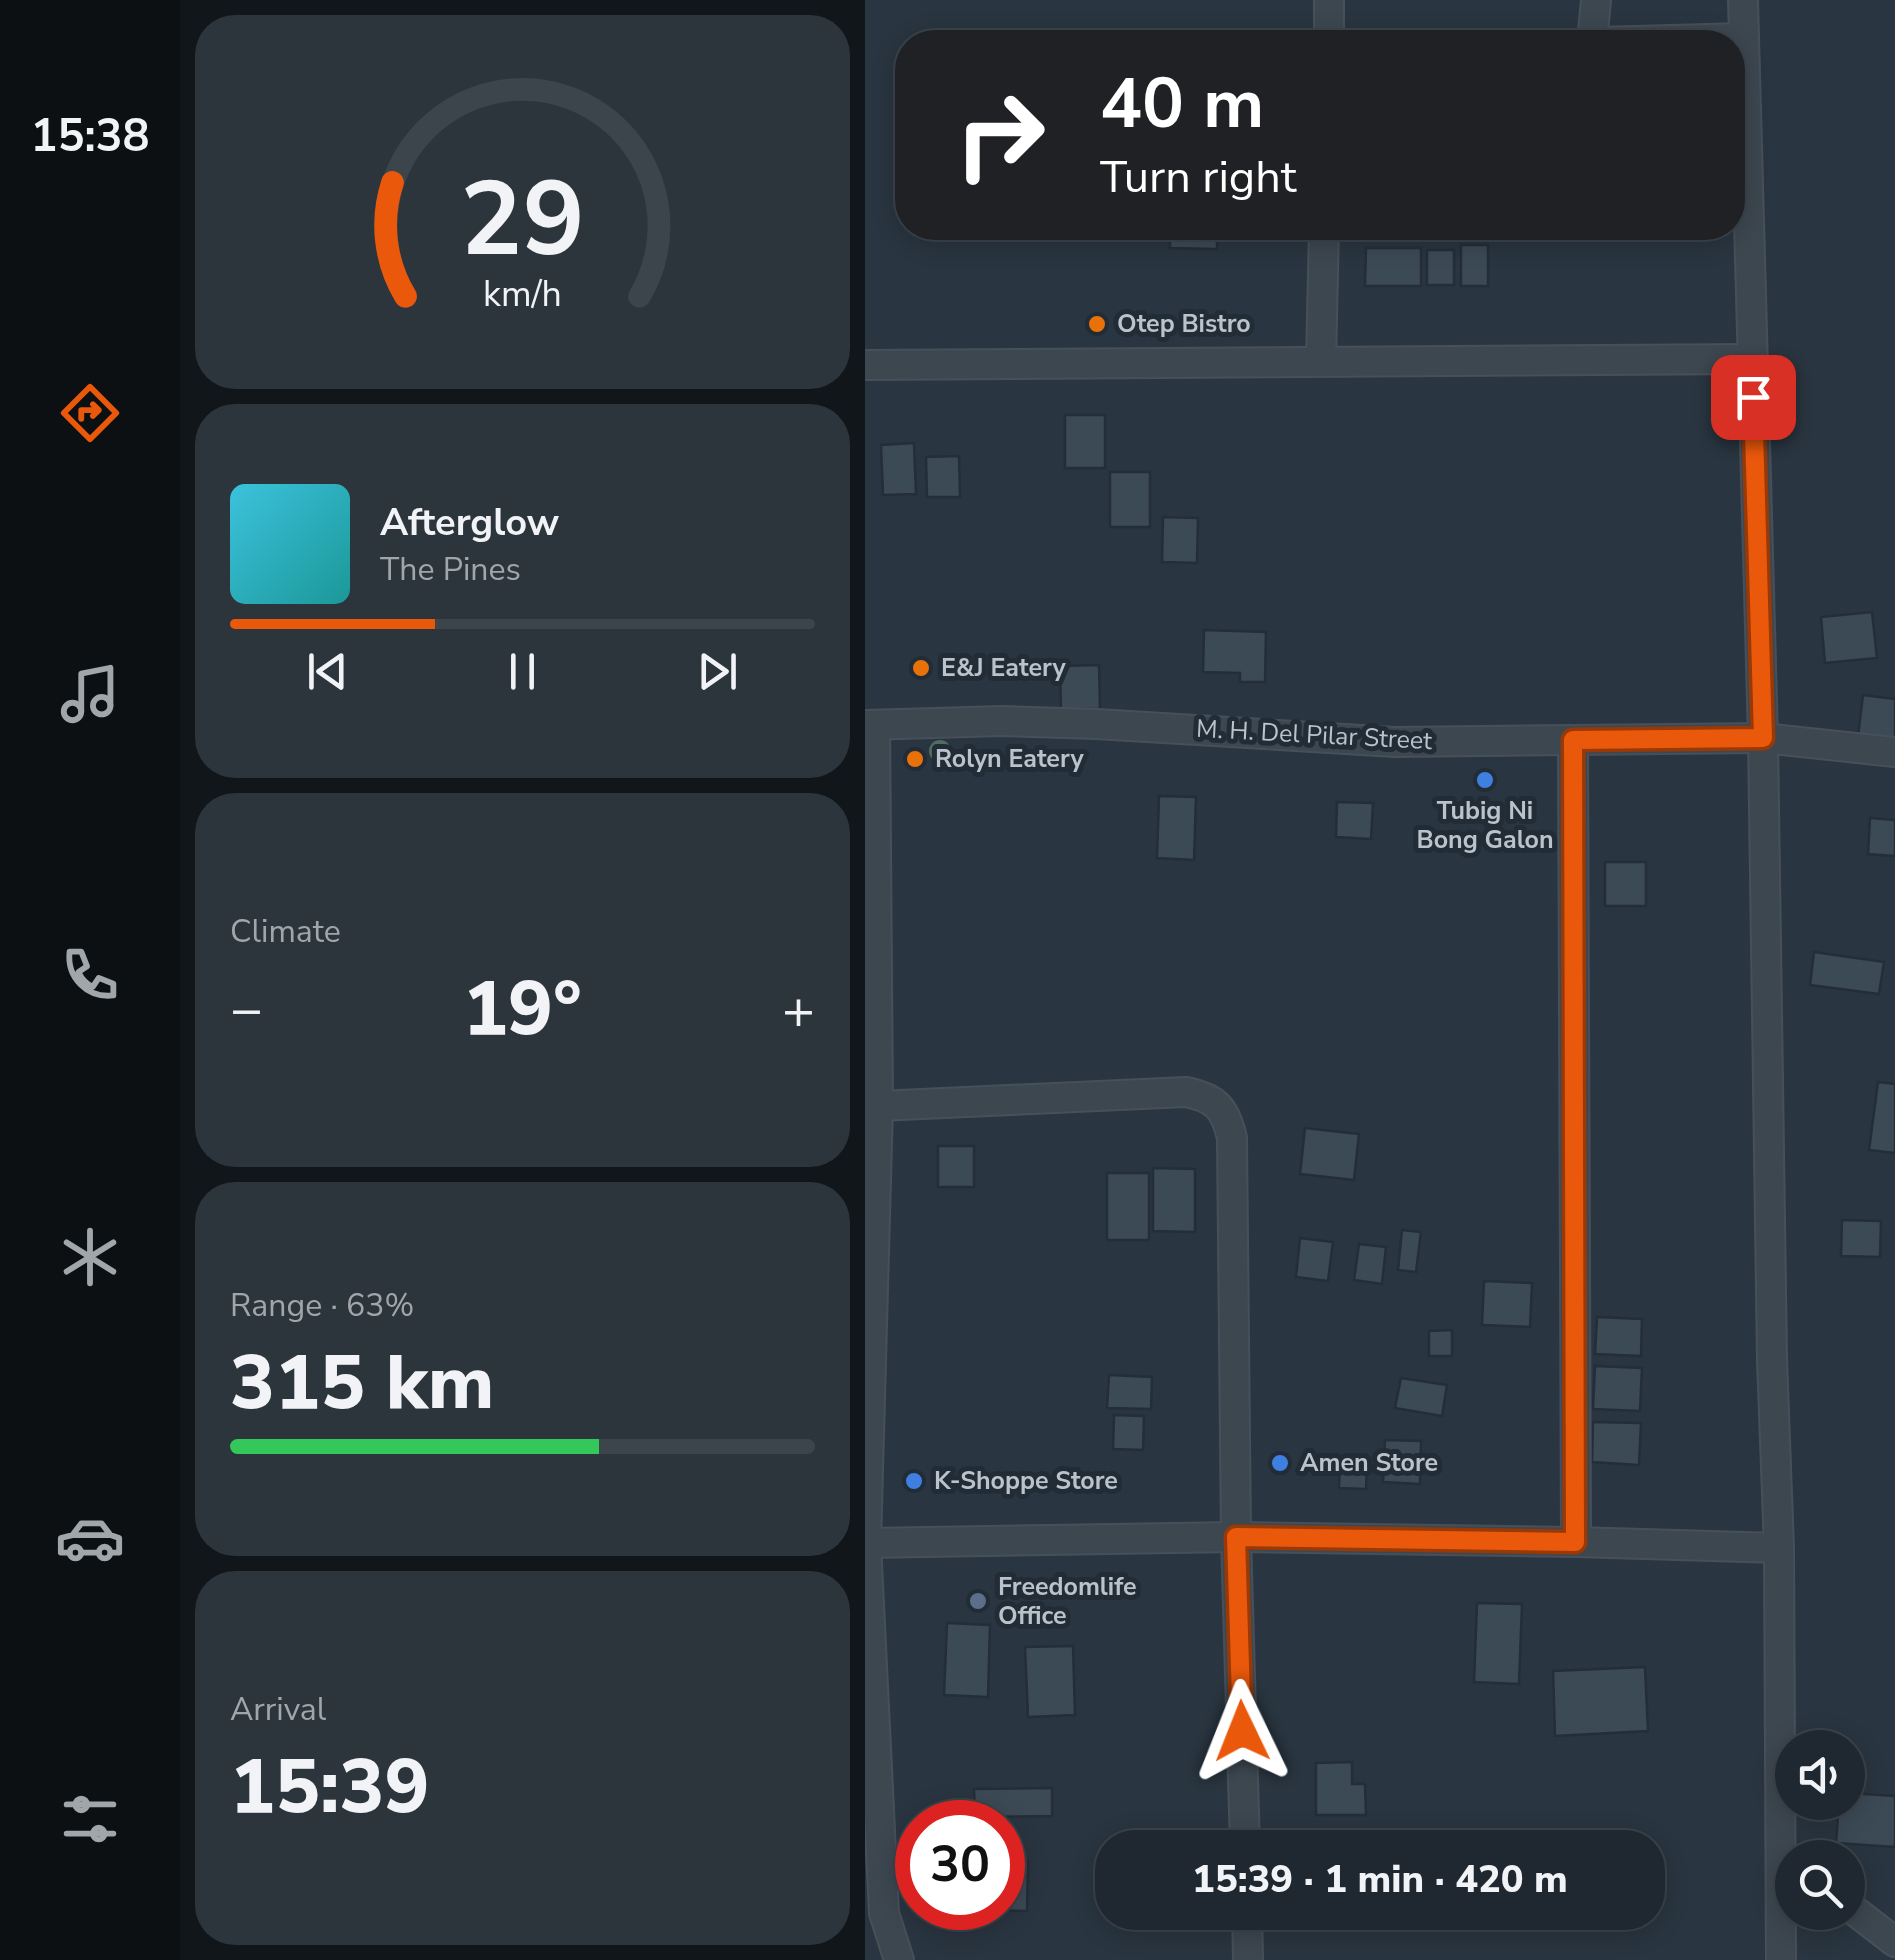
<!DOCTYPE html>
<meta charset="utf-8">
<style>
:root{--surface:#1f2830;--page:#2c343c;--text:#f1f3f6;--muted:#a1a6ab;--line:#3c444c;--accent:#ea580c}
body{margin:0;font-family:"Nunito Sans",sans-serif;background:var(--page);color:var(--text);height:100vh;display:flex;flex-direction:column;font-size:38px;white-space:nowrap}
*{box-sizing:border-box;margin:0}
p{font-size:32px;color:var(--muted)}
.icon{flex:none;width:55px;height:55px;fill:none;stroke:currentColor;stroke-width:2;stroke-linecap:round;stroke-linejoin:round}
.map{position:relative;flex:1;overflow:hidden}
.drawer{display:flex;flex-direction:column;gap:15px;padding:15px;background:#11161a;width:685px}
.drawer>*{flex:none}
.top-card{position:absolute;left:30px;top:30px;width:850px;height:210px;border-radius:40px;box-shadow:0 5px 25px #0003,0 0 0 2px var(--line);background:#202124;color:#fff;overflow:hidden}
.buttons{position:absolute;left:910px;top:1730px;display:grid;gap:20px}
.buttons a{display:grid;place-items:center;width:90px;height:90px;border-radius:50%;background:var(--surface);box-shadow:0 5px 25px #0003,0 0 0 2px var(--line);font-size:50px}
.speed{position:absolute;left:30px;top:1800px;display:flex;gap:20px;font-size:50px;font-weight:700;text-align:center}
.speed>*{display:grid;place-content:center;width:130px;height:130px;border-radius:50%;background:var(--surface);box-shadow:0 5px 25px #0003,0 0 0 2px var(--line);line-height:1}
.speed .limit{border:15px solid #d22;background:#fff;color:#111}
.pin{position:absolute;display:grid;place-items:center;width:85px;height:85px;color:#fff;margin:-42px;border-radius:20px;box-shadow:0 5px 15px #0006}
.me{position:absolute;width:110px;margin:-55px;rotate:358deg;stroke-linejoin:round;filter:drop-shadow(0 0 8px #0008)}
.turn{display:flex;align-items:center;gap:35px;height:210px;padding:0 40px;font-size:45px}
.turn .icon{width:130px;height:130px;stroke-width:2.5}
.turn b{display:block;font-size:70px;line-height:85px}
.big{font-size:75px;font-weight:800;line-height:1.1}
.drawer .tile{flex:1;display:flex;flex-direction:column;justify-content:center;gap:15px;min-width:0;padding:0 35px;border-radius:40px;background:var(--page)}
.drawer .dial{align-items:center;gap:0}
.dial svg{height:260px;overflow:visible;fill:none;stroke:var(--line);stroke-width:7;stroke-linecap:round;text-anchor:middle}
.dial text{fill:var(--text);stroke:none}
.song{display:flex;align-items:center;gap:30px}
.cover{width:120px;height:120px;border-radius:15px;background:linear-gradient(135deg,hsl(190 70% 55%),hsl(180 70% 35%))}
.played{height:10px;border-radius:5px;background:linear-gradient(90deg,var(--accent) 35%,var(--line) 35%)}
.keys{display:flex;justify-content:space-around;direction:ltr}
.heat{display:flex;justify-content:space-between;align-items:center;font-size:55px;direction:ltr}
.charge{height:15px;border-radius:8px;background:linear-gradient(90deg,#34c759 63%,var(--line) 0)}
.trip{position:absolute;left:230px;top:1830px;width:570px;height:100px;border-radius:40px;background:var(--surface);box-shadow:0 5px 25px #0003,0 0 0 2px var(--line);font-weight:800;line-height:100px;text-align:center}
main{display:flex;flex:1;min-height:0}
.dock{display:flex;flex-direction:column;width:180px;justify-content:space-around;align-items:center;background:#0c1013;color:var(--muted)}
.dock .icon{width:70px;height:70px}
.dock .active{color:var(--accent)}
.dock b{font-size:45px;color:var(--text)}
.map>svg:first-child{display:block}
</style>
<main>
<nav class="dock">
<b>15:38</b>
<svg class="icon active" aria-label="directions" viewBox="0 0 24 24"><path d="M12 3l9 9-9 9-9-9zM9 14v-3h6M13 9l2 2-2 2"/></svg>
<svg class="icon" aria-label="music" viewBox="0 0 24 24"><path d="M9 18V5l10-2v13"/><circle cx="6" cy="18" r="3"/><circle cx="16" cy="16" r="3"/></svg>
<svg class="icon" aria-label="phone" viewBox="0 0 24 24"><path d="M5 4h4l2 5-3 2q2 4 5 5l2-3 5 2v4C11 20 4 13 5 4z"/></svg>
<svg class="icon" aria-label="climate" viewBox="0 0 24 24"><path d="M12 3v18M4 7l16 10M4 17L20 7"/></svg>
<svg class="icon" aria-label="car" viewBox="0 0 24 24"><path d="M5 17H2v-5l4-1 3-4h7l3 4 3 1v5h-3M9 17h6M6 11h13"/><circle cx="7" cy="17" r="2"/><circle cx="17" cy="17" r="2"/></svg>
<svg class="icon" aria-label="filters" viewBox="0 0 24 24"><path d="M4 7h16M4 17h16"/><circle cx="9" cy="7" r="2"/><circle cx="15" cy="17" r="2"/></svg>
</nav>
<section class="drawer">
<div class="tile dial"><svg viewBox="0 0 100 80">
<path d="M14 69A42 42 0 1 1 86 69"/>
<path d="M14 69A42 42 0 0 1 10 34" stroke="#ea580c"/>
<text x="50" y="56" font-size="32" font-weight="700">29</text>
<text x="50" y="72" font-size="11">km/h</text>
</svg></div>
<div class="tile">
<div class="song"><i class="cover"></i><div><b>Afterglow</b><p>The Pines</p></div></div>
<div class="played"></div>
<div class="keys"><svg class="icon" aria-label="previous" viewBox="0 0 24 24"><path d="M18 5L8 12l10 7zM5 5v14"/></svg><svg class="icon" aria-label="pause" viewBox="0 0 24 24"><path d="M8 5v14M16 5v14"/></svg><svg class="icon" aria-label="next" viewBox="0 0 24 24"><path d="M6 5l10 7-10 7zM19 5v14"/></svg></div>
</div>
<div class="tile"><p>Climate</p>
<div class="heat"><a>−</a><b class="big">19°</b><a>+</a></div>
</div>
<div class="tile"><p>Range · 63%</p><b class="big">315 km</b><div class="charge"></div></div>
<div class="tile"><p>Arrival</p><b class="big">15:39</b></div>
</section>
<div class="map">
<svg width="1030" height="1960" viewBox="0 0 1030 1960">
<rect width="100%" height="100%" fill="#293540"/>
<g fill="#3c4a56" stroke="#242e38" stroke-width="2.5">
<path d="M305 228H352V249L305 248Z"/>
<rect x="504" y="228" width="58" height="6"/>
<rect x="621" y="228" width="29" height="7"/>
<rect x="596" y="245" width="27" height="41"/>
<path d="M501 248H556V286H500Z"/>
<rect x="562" y="250" width="27" height="35"/>
<rect x="200" y="415" width="40" height="53"/>
<path d="M49 443 51 494 18 495 16 445Z"/>
<path d="M94 456 95 497H62L61 457Z"/>
<rect x="245" y="472" width="40" height="55"/>
<path d="M298 517 333 518 332 563 297 562Z"/>
<path d="M1007 612 1012 658 960 663 956 617Z"/>
<path d="M339 630 401 632 400 682H375V673L338 672Z"/>
<path d="M234 665 235 709H196L195 666Z"/>
<path d="M998 695 1030 699V741L993 736Z"/>
<path d="M294 796 331 797 329 860 292 858Z"/>
<path d="M472 802 508 803 506 839 471 837Z"/>
<path d="M1005 818 1030 820V856L1003 854Z"/>
<rect x="740" y="862" width="41" height="44"/>
<path d="M949 952 1019 962 1014 994 945 985Z"/>
<path d="M1013 1082 1030 1084V1153L1004 1150Z"/>
<path d="M440 1128 494 1134 489 1180 435 1174Z"/>
<rect x="73" y="1146" width="36" height="41"/>
<path d="M288 1168 330 1169V1232L288 1231Z"/>
<rect x="242" y="1173" width="42" height="67"/>
<path d="M977 1220 1016 1221 1015 1257 976 1256Z"/>
<path d="M537 1230 556 1232 551 1272 533 1270Z"/>
<path d="M435 1238 468 1242 463 1281 431 1277Z"/>
<path d="M494 1244 521 1247 517 1284 489 1280Z"/>
<path d="M619 1281 667 1283 665 1327 617 1325Z"/>
<path d="M732 1317 777 1319 776 1356 730 1354Z"/>
<path d="M587 1330V1356H564V1331Z"/>
<path d="M730 1366 777 1368 775 1411 728 1409Z"/>
<path d="M244 1375 287 1377 286 1409 242 1408Z"/>
<path d="M536 1378 582 1385 577 1416 530 1408Z"/>
<path d="M249 1415 279 1416 278 1450 248 1449Z"/>
<path d="M728 1422 776 1423 774 1465 727 1462Z"/>
<path d="M520 1440 556 1441 555 1484 518 1482Z"/>
<path d="M475 1462 502 1463 501 1489 474 1488Z"/>
<path d="M612 1603 657 1604 654 1684 609 1682Z"/>
<path d="M82 1623 125 1625 123 1697 79 1695Z"/>
<path d="M208 1646 210 1715 163 1717 160 1647Z"/>
<path d="M780 1667 783 1731 690 1736 688 1671Z"/>
<path d="M487 1762V1784H500L501 1815H451V1763Z"/>
<path d="M187 1788V1816L110 1817 109 1789Z"/>
<path d="M982 1793 1030 1796V1847L971 1843 974 1802H982Z"/>
<rect x="748" y="1833" width="24" height="15"/>
<path d="M563 1834 633 1836V1848H562Z"/>
<path d="M138 1860 163 1861 162 1911 71 1908H138Z"/>
<path d="M422 1912H472V1916L423 1920Z"/>
</g>
<g fill="none" stroke-linecap="round" stroke-linejoin="round">
<defs>
<g id="minor">
<path d="M878 0 898 738 907 1360 914 1548 916 1960"/>
<path d="M464 42V0"/>
<path d="M727 42 731 0"/>
<path d="M734 42 878 38"/>
<path d="M456 362 459 228"/>
<path d="M0 365 887 359"/>
<path d="M0 725 137 721 231 724 530 742 898 738 1030 752"/>
<path d="M10 725 13 1106 1 1543 19 1913 34 1960"/>
<path d="M708 740 711 1542"/>
<path d="M13 1106 321 1092C351 1098 360 1108 367 1138L371 1537 380 1848"/>
<path d="M0 1543 371 1537 711 1542 914 1548"/>
<path d="M982 1905 1030 1942"/>
<path d="M382 1912 383 1960"/>
</g>
</defs>
<use href="#minor" stroke="#47505a" stroke-width="32"/>
<use href="#minor" stroke="#3d4750" stroke-width="28"/>
</g>
<circle fill="#526c5f" cx="75" cy="751" r="11"/>
<g fill="none" stroke-linecap="round" stroke-linejoin="round">
<defs>
<path id="route" d="M377 1731 371 1537 710 1542 708 740 898 738 888 397"/>
</defs>
<use href="#route" stroke="#983908" stroke-width="25"/>
<use href="#route" stroke="#ea580c" stroke-width="18"/>
</g>
<g fill="#e8710a" stroke="#222c36" stroke-width="4">
<circle cx="232" cy="324" r="10"/>
<circle cx="56" cy="668" r="10"/>
<circle cx="50" cy="759" r="10"/>
</g>
<g fill="#3f7fe0" stroke="#222c36" stroke-width="4">
<circle cx="620" cy="780" r="10"/>
<circle cx="415" cy="1463" r="10"/>
<circle cx="49" cy="1481" r="10"/>
</g>
<circle fill="#5c6f8a" stroke="#222c36" stroke-width="4" cx="113" cy="1601" r="10"/>
<g text-anchor="middle" dominant-baseline="central" stroke-width="10" stroke-linejoin="round" paint-order="stroke">
<g font-size="25" font-weight="bold" fill="#bac2ca" stroke="#222c36" text-anchor="start">
<text x="252" y="324">Otep Bistro</text>
<text x="76" y="668">E&amp;J Eatery</text>
<text x="70" y="759">Rolyn Eatery</text>
<text x="620" y="811" text-anchor="middle">Tubig Ni<tspan x="620" dy="29">Bong Galon</tspan></text>
<text x="435" y="1463">Amen Store</text>
<text x="69" y="1481">K-Shoppe Store</text>
<text x="133" y="1587">Freedomlife<tspan x="133" dy="29">Office</tspan></text>
</g>
<g font-size="25" fill="#bac2ca" stroke="#222c36">
<text transform="translate(449 735) rotate(3)">M. H. Del Pilar Street</text>
</g>
</g>
</svg>
<div class="buttons">
<a><svg class="icon" aria-label="sound" viewBox="0 0 24 24"><path d="M4 9h4l5-4v14l-5-4H4zM17 9q2 3 0 6"/></svg></a>
<a><svg class="icon" aria-label="search" viewBox="0 0 24 24"><circle cx="10" cy="10" r="6"/><path d="M15 15l6 6"/></svg></a>
</div>
<div class="speed"><div class="limit">30</div></div>
<div class="pin" style="left:888px;top:397px;background:#d93025"><svg class="icon" aria-label="arrive" viewBox="0 0 24 24"><path d="M6 21V4h12l-3 4 3 4H6"/></svg></div>
<svg class="me" style="left:377px;top:1731px" viewBox="-20 -20 40 40"><path d="M0-17L14 15 0 8-14 15z" fill="#ea580c" stroke="#fff" stroke-width="4"/></svg>
<div class="trip">15:39 · 1 min · 420 m</div>
<div class="top-card">
<div class="turn"><svg class="icon" aria-label="right" viewBox="0 0 24 24"><path d="M7 20v-9h11M14 6l5 5-5 5"/></svg><div><b>40 m</b>Turn right</div></div>
</div>
</div>
</main>
